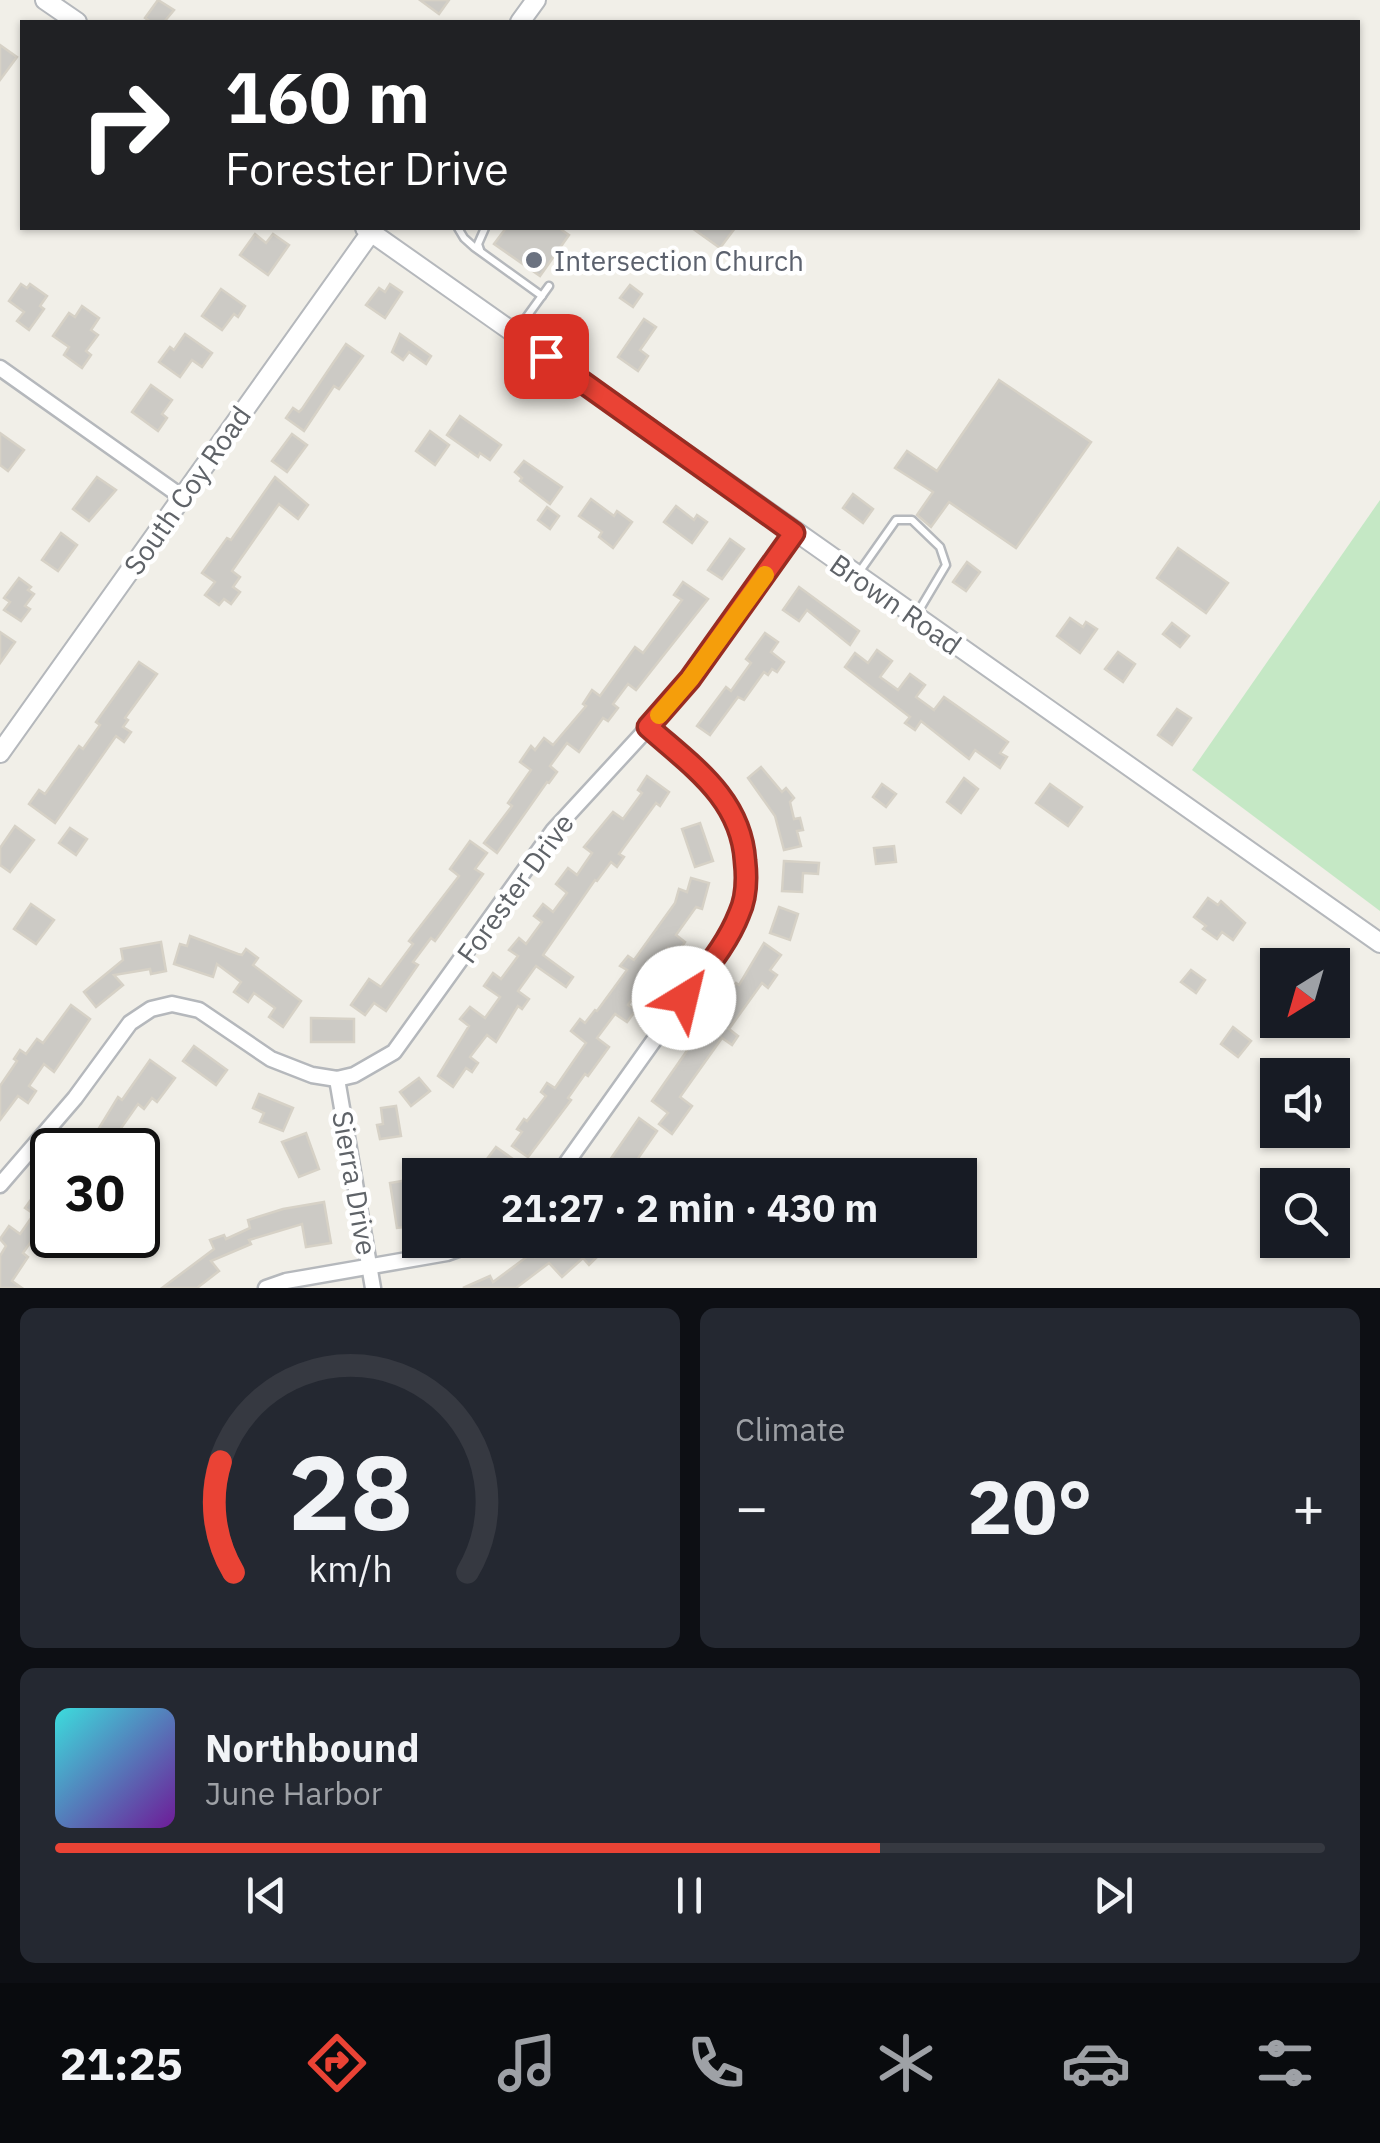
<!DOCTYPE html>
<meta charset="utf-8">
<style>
:root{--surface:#171b24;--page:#242831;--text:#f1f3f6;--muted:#9ea1a6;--line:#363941;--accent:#ea4335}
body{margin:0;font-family:"IBM Plex Sans",sans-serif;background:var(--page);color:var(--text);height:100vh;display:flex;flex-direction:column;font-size:38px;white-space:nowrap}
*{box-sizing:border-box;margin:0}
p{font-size:32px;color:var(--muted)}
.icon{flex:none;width:55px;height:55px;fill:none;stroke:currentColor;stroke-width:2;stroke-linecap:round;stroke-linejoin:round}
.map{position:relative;height:1288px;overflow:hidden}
.panel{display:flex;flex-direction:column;gap:20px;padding:20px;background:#0d0f14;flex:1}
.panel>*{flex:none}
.guide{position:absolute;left:20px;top:20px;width:1340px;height:210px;border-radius:0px;box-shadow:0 2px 8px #0004;background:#202124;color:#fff;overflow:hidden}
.needle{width:65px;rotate:217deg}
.buttons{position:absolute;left:1260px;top:948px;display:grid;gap:20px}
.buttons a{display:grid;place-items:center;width:90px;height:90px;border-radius:0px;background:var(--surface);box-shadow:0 2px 8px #0004;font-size:50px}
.speed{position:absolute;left:30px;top:1128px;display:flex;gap:20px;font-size:50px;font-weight:700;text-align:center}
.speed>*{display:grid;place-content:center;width:130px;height:130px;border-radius:50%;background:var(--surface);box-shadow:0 2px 8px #0004;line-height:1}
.speed .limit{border:5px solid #111;border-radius:15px;background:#fff;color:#111}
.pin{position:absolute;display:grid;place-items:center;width:85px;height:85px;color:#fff;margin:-42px;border-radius:20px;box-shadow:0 5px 15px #0006}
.me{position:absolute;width:110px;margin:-55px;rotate:36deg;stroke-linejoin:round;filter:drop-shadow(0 0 8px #0008)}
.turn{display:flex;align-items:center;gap:35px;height:210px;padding:0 40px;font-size:45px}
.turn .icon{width:130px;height:130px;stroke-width:2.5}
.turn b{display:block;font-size:70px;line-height:85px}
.big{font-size:75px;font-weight:700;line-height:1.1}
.panel .widget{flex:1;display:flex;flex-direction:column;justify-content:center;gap:15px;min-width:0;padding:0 35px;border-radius:15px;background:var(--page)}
.panel .dial{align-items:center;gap:0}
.dial svg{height:260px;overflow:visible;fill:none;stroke:var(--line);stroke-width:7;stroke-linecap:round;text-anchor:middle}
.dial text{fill:var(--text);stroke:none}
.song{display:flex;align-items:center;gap:30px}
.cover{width:120px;height:120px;border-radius:15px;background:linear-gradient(135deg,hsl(180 70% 55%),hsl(280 70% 35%))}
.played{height:10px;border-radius:5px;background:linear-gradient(90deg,var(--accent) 65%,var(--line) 65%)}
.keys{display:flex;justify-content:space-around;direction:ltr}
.heat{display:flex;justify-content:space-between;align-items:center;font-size:55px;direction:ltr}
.panel .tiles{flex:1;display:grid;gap:20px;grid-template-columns:1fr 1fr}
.widget:last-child{grid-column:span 2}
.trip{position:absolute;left:402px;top:1158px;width:575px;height:100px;border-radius:0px;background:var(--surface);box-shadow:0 2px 8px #0004;font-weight:700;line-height:100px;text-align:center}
.tabs{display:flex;height:160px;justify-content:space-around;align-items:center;background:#090b0e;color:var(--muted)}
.tabs .icon{width:70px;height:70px}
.tabs .active{color:var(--accent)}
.tabs b{font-size:45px;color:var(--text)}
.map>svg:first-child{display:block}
</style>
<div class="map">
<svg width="1380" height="1288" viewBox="0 0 1380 1288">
<rect width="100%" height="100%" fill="#f1efe8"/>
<path fill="#c5e8c5" d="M1380 500V911L1192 770Z"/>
<g fill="#cccac5" stroke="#d6d1c6" stroke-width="2.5">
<path d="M158 0 174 10 164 22H151L145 18Z"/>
<path d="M420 0H449L439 14Z"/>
<path d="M0 45 17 57 0 80Z"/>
<path d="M506 228H559L569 235 540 276 494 244Z"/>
<path d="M692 228H735L720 248Z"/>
<path d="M255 234 266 243 273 234 289 245 268 275 240 255Z"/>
<path d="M21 284 27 288 30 284 47 296 40 306 44 309 29 330 17 321 24 312 9 301Z"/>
<path d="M390 284 402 292 385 318 366 305 379 288 385 292Z"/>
<path d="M630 285 642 294 633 307 620 298Z"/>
<path d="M221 289 245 306 238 317 234 314 222 330 202 316Z"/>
<path d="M82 306 99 318 91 330 98 335 86 351 91 355 82 368 64 355 69 347 53 336 69 313 75 317Z"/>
<path d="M644 319 656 327 640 350 648 356 638 371 618 357Z"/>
<path d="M185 334 212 353 202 367 192 360 180 377 159 362 170 347 174 350Z"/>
<path d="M400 334 431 356 426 364 409 352 403 360 392 352Z"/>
<path d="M346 344 363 356 339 389 334 386 304 431 286 418 293 408 299 412 302 409Z"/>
<path d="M999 380 1091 442 1016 548 949 502 931 527 917 515 933 492 895 468 907 451 937 471Z"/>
<path d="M151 385 172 400 162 414 167 418 158 431 132 412Z"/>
<path d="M460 416 501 445 490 460 480 453 478 457 447 435Z"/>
<path d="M430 431 449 445 435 465 416 451Z"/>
<path d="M0 433 24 450 8 471 0 465Z"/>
<path d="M292 434 307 445 287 472 272 461Z"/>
<path d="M524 461 562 487 550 504 520 481 522 478 515 472Z"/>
<path d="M97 477 116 490 89 521 73 509Z"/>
<path d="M275 477 308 505 298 519 279 504 232 571 240 577 233 587 240 592 231 604 224 599 219 605 205 595 215 582 202 573 227 538 231 540Z"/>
<path d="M853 494 873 509 863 523 843 508Z"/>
<path d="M591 499 614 516 617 511 632 522 613 548 599 537 602 532 579 516Z"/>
<path d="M676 506 694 520 697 515 707 522 692 543 664 522Z"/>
<path d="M547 507 559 516 550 529 538 520Z"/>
<path d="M61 533 77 545 58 571 42 560Z"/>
<path d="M730 539 744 549 722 579 708 570Z"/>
<path d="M1178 548 1228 583 1206 613 1157 578Z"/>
<path d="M967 562 980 572 966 591 953 582Z"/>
<path d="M19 578 31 587 28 590 34 594 25 606 30 609 21 621 4 610 10 602 4 598Z"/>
<path d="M683 582 708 599 636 690 628 684 613 704 618 708 608 721 603 718 579 752 567 743 550 766 557 772 549 783 547 782 497 853 484 843 512 806 508 803 531 770 520 762 531 746 535 750 544 738 553 745 586 706 583 704 592 690 600 696 635 647 643 653 682 600 674 595Z"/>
<path d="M799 587 859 631 850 645 807 610 799 621 783 610Z"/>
<path d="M1070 618 1083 627 1086 622 1097 629 1080 653 1057 636Z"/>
<path d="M1172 623 1189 636 1180 647 1163 634Z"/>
<path d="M0 632 15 642 0 663Z"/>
<path d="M765 633 778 642 771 652 784 662 777 672 772 669 768 675 764 672 744 700 738 697 710 735 697 726 726 687 731 691 751 663 746 659Z"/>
<path d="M877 650 892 661 880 677 898 690 910 674 925 685 916 697 934 710 944 697 1008 742 1000 753 1007 757 1000 768 975 750 969 759 921 721 915 730 905 723 910 717 845 667 855 653 868 663Z"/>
<path d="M1118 652 1135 664 1123 682 1105 669Z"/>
<path d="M139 662 157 674 125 718 128 720 123 727 131 732 124 742 116 736 55 823 29 804 39 790 45 794 79 746 83 749 100 725 96 722Z"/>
<path d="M1177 709 1191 718 1172 745 1158 735Z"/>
<path d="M761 767 782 792 786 788 794 798 790 802 794 819 800 818 803 830 797 831 801 846 784 850 775 816 748 778Z"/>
<path d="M647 776 669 792 660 806 656 803 619 854 624 857 617 867 611 862 597 881 595 880 543 955 573 977 566 987 536 966 518 991 529 999 522 1009 518 1006 496 1042 487 1035 470 1057 478 1063 472 1072 466 1068 453 1087 438 1076 469 1026 460 1019 470 1007 485 1018 500 997 484 986 493 973 501 979 518 956 509 950 519 938 526 944 542 922 534 916 543 904 553 912 567 893 556 884 568 868 577 875 592 853 584 847 613 812 623 819 642 793 638 790Z"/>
<path d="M964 778 978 789 961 813 947 802Z"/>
<path d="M882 784 896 794 886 807 873 797Z"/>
<path d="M1050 784 1082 807 1068 826 1036 803Z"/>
<path d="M700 823 713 861 695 867 682 829Z"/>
<path d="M15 826 34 840 10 872 0 865V848Z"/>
<path d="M70 828 87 839 76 855 59 843Z"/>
<path d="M470 841 487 853 475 869 483 874 435 941 431 938 413 962 418 965 386 1011 374 1003 365 1015 351 1005 369 979 381 987 413 944 409 941 459 876 450 869Z"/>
<path d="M894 846 896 862 876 864 874 848Z"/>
<path d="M784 861 819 863 818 874 803 873 802 892 782 891Z"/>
<path d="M691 878 709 883 702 909 696 907 676 935 685 942 677 954 668 948 652 969 661 976 652 989 644 983 628 1005 636 1010 627 1022 615 1014 597 1038 609 1047 588 1076 585 1074 568 1098 571 1100 528 1157 512 1146 522 1132 517 1129 524 1119 527 1121 546 1096 541 1092 547 1083 555 1088 586 1043 571 1031 580 1019 585 1023 595 1010 597 1011 627 970 620 966 628 956 634 960 675 903 679 889 687 892Z"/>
<path d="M1208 898 1218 905 1221 901 1245 923 1233 940 1222 932 1217 939 1203 929 1206 926 1194 917Z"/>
<path d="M31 904 54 920 36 944 14 929Z"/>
<path d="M779 907 798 914 790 940 770 933Z"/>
<path d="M190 936 238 954 242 955 246 949 258 958 253 965 301 1001 283 1027 269 1017 275 1008 254 993 248 1002 234 992 241 982 217 964 213 977 174 964 180 944 187 946Z"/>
<path d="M161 942 166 971 151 974 150 969 114 975 123 985 96 1007 84 992 123 960 121 949Z"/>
<path d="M764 943 781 955 770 970 777 975 768 988 762 983 729 1029 738 1036 732 1045 722 1038 680 1097 692 1106 672 1134 659 1124 668 1113 652 1101 711 1016 715 1019 728 1001 724 999 736 983 739 985Z"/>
<path d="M1191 970 1205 980 1196 993 1181 982Z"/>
<path d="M1278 986V1006L1272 1013 1263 1006Z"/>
<path d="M71 1005 90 1019 54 1072 44 1064 29 1086 36 1091 28 1103 18 1096 0 1120V1086L17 1061 14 1059 20 1050 26 1054 37 1039 43 1043Z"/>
<path d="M311 1018 354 1019V1042H311Z"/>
<path d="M1233 1027 1251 1041 1238 1057 1221 1044Z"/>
<path d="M194 1046 227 1070 216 1085 183 1061Z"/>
<path d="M150 1060 175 1078 157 1102 152 1098 144 1109 138 1104 107 1148 109 1150H78L88 1135 93 1138 118 1097 122 1100Z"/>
<path d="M419 1078 430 1091 411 1106 400 1092Z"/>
<path d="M259 1094 293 1108 283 1131 260 1122 264 1113 253 1108Z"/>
<path d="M396 1106 401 1136 380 1139 377 1125 383 1124 381 1108Z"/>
<path d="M639 1118 657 1131 632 1167 644 1175H610L603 1170Z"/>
<path d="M306 1133 319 1169 299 1177 282 1142Z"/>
<path d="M496 1147 513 1159 501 1175H475Z"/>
<path d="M52 1178V1238L48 1235 43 1243 35 1236 23 1253 28 1257 12 1281 22 1288H0V1256L6 1246 0 1239 9 1226 20 1234 34 1214 25 1208 35 1194 39 1197Z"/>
<path d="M408 1180 415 1226 397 1228 390 1183Z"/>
<path d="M324 1202 331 1243 306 1247 302 1224 249 1240 251 1244 211 1261 219 1271 197 1288H162L214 1249 210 1240 224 1235 226 1239 250 1228 248 1220 283 1209Z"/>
<path d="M575 1240H583L598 1256 589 1265 583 1258 562 1277 549 1263 516 1288H463L490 1276 493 1282 532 1253 535 1257 551 1242 561 1253Z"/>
</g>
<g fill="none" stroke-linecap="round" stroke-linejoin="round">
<defs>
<g id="service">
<path d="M458 228 464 238 474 247 542 296"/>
<path d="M480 250 478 244 485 228"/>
<path d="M515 333 549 286"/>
<path d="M860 571 896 520H912L940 547 946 565 918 612"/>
</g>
<g id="minor">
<path d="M0 368 182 497"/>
<path d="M337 1079 373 1288"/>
<path d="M558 1175 726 939C779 836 721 792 648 727"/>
<path d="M0 1185 75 1098 130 1023 151 1009 172 1004 199 1010 271 1059 312 1075 337 1079 354 1075 394 1052 553 831 680 693 794 533"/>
<path d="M266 1288 286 1281 447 1253 483 1240"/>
</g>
<g id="tertiary">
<path d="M45 0 77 22"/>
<path d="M520 22 536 0"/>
<path d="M365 228 1380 943"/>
<path d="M0 753 374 228"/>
</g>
</defs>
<use href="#service" stroke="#b5b8bc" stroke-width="11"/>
<use href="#minor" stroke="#b5b8bc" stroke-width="19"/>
<use href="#tertiary" stroke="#b5b8bc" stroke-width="22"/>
<use href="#service" stroke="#fff" stroke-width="6"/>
<use href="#minor" stroke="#fff" stroke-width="14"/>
<use href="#tertiary" stroke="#fff" stroke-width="18"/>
</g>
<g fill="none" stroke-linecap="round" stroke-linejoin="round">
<defs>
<path id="route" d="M546 356 794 533 690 679 648 727C692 766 741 798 745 861 747 879 747 897 739 914 727 945 704 971 684 998"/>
</defs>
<use href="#route" stroke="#982c22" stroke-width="25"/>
<use href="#route" stroke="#ea4335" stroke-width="18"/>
<path stroke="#f59e0b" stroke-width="18" d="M659 715 690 679 765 575"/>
</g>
<circle fill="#6b7280" stroke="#fff" stroke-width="4" cx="534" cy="260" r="10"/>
<g text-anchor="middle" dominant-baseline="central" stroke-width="9" stroke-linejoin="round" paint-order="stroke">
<g font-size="28" fill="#5b616d" stroke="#fff" text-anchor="start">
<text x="554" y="260">Intersection Church</text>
</g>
<g font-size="28" fill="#5f6368" stroke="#fff">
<text transform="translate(187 490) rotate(-55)">South Coy Road</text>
<text transform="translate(896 604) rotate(35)">Brown Road</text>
<text transform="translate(515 888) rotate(-54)">Forester Drive</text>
<text transform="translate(355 1183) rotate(80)">Sierra Drive</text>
</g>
</g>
</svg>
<div class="buttons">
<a><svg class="needle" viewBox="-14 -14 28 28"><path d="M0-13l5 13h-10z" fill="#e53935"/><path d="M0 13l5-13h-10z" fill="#9ea1a6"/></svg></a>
<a><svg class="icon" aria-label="sound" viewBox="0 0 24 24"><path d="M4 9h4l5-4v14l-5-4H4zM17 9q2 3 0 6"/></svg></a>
<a><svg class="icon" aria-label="search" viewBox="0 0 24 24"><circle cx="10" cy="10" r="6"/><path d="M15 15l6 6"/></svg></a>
</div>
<div class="speed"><div class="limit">30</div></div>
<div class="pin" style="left:546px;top:356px;background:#d93025"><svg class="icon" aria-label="arrive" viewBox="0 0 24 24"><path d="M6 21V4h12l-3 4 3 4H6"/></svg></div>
<svg class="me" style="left:684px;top:998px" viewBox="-20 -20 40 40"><circle r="19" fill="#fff"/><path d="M0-13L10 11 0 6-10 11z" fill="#ea4335"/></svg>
<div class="trip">21:27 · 2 min · 430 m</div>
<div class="guide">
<div class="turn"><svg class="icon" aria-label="right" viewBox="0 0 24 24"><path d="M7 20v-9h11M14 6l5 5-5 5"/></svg><div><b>160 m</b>Forester Drive</div></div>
</div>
</div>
<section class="panel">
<div class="tiles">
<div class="widget dial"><svg viewBox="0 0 100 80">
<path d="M14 69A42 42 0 1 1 86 69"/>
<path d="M14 69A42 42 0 0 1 10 35" stroke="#ea4335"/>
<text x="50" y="56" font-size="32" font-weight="700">28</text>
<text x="50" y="72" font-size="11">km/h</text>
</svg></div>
<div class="widget"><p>Climate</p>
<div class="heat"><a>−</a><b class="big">20°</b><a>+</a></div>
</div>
<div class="widget">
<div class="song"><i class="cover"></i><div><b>Northbound</b><p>June Harbor</p></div></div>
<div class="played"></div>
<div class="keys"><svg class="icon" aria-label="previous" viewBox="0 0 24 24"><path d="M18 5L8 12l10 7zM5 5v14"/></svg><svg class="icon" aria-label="pause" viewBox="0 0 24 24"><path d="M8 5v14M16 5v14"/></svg><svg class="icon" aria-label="next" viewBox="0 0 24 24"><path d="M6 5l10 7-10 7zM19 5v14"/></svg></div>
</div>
</div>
</section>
<nav class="tabs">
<b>21:25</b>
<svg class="icon active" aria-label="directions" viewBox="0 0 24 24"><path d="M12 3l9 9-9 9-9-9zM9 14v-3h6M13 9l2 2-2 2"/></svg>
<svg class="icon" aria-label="music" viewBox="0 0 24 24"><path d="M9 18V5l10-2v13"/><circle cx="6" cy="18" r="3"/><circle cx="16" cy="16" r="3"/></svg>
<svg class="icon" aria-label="phone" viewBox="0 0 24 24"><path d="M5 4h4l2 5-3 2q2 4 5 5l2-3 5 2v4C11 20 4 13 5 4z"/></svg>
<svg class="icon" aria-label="climate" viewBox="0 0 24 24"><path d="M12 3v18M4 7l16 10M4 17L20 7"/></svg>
<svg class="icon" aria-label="car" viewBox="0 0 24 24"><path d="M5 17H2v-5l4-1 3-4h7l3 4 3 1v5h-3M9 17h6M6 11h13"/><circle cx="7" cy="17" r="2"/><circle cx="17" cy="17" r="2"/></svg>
<svg class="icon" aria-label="filters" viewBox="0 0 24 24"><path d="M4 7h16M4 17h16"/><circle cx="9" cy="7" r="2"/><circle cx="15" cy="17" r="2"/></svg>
</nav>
